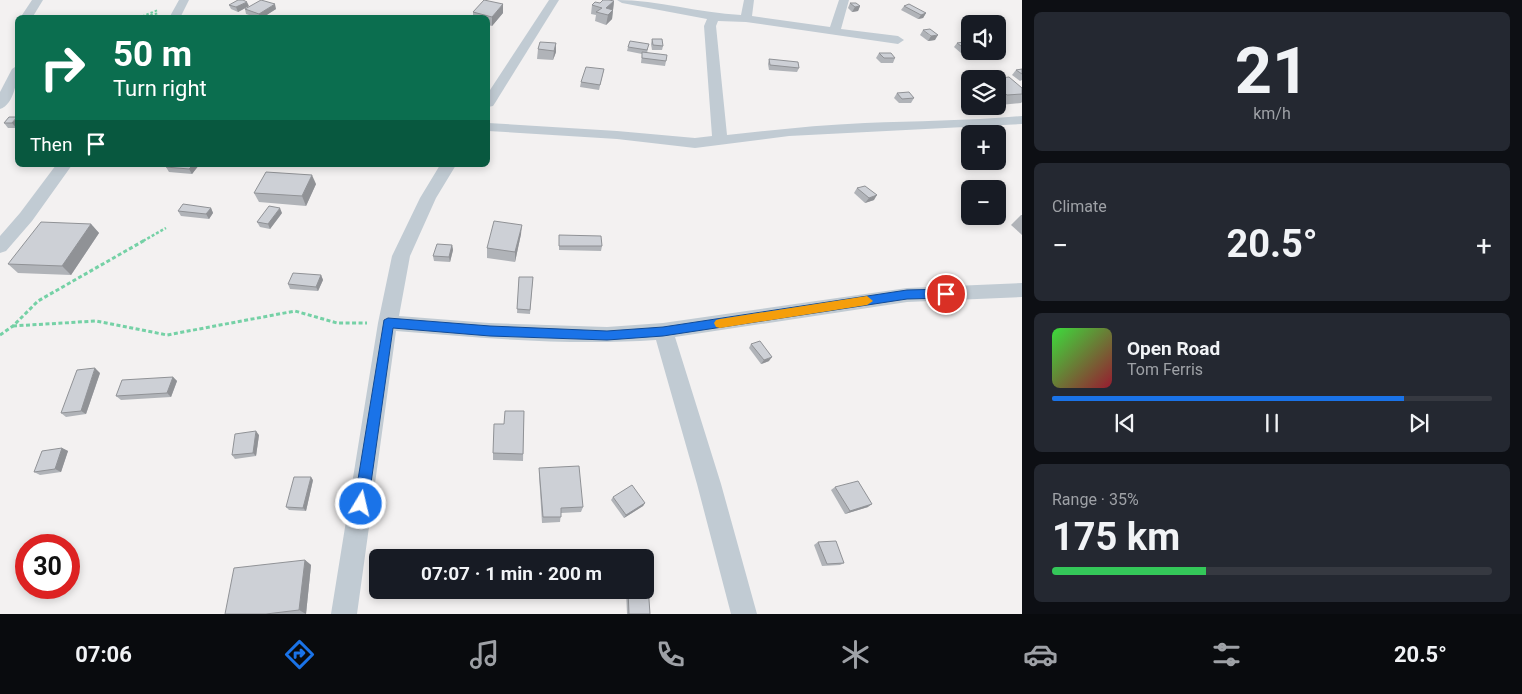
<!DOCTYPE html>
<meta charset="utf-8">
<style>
:root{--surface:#171b24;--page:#242831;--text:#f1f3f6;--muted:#9ea1a6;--line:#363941;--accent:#1a73e8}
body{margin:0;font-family:Roboto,sans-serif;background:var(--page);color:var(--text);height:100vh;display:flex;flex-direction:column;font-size:19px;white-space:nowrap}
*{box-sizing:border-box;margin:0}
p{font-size:16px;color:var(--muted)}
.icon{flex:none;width:28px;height:28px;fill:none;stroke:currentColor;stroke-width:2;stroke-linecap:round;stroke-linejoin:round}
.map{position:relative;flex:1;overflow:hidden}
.drawer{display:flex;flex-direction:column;gap:12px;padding:12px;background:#0d0f14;width:500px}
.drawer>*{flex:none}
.hud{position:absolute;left:15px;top:15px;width:475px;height:152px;border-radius:8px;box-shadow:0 2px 8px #0003;background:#0b6e4f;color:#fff;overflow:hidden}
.controls{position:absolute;left:961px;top:15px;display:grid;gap:10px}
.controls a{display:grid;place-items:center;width:45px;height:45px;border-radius:8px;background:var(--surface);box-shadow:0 2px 8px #0003;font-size:25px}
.speed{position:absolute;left:15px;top:534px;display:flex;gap:10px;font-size:25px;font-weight:700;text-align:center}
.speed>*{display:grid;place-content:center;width:65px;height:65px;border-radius:50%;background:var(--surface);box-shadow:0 2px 8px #0003;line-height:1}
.speed .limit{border:8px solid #d22;background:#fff;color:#111}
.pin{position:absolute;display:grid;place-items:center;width:42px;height:42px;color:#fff;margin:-21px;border:2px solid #fff;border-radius:50%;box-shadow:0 1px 5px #0007}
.me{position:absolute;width:55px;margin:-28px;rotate:9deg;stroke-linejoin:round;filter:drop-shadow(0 0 4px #0008)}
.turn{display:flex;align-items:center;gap:18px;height:105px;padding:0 15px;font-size:22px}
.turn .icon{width:65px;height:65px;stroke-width:2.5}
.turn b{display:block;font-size:35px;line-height:42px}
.then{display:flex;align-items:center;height:48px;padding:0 15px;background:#0003;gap:10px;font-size:19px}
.big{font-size:38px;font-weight:700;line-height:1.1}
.drawer .widget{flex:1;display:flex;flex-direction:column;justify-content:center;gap:8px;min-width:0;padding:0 18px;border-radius:8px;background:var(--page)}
.drawer .dial{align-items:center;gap:0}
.dial b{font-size:65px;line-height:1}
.song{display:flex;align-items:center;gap:15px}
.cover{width:60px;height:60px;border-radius:8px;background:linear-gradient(135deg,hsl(120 70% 55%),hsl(350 70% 35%))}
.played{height:5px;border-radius:2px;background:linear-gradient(90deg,var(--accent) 80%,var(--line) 80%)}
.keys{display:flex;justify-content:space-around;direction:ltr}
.heat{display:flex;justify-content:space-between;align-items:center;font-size:28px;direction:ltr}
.charge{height:8px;border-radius:4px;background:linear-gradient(90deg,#34c759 35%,var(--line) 0)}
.trip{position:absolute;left:369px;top:549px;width:285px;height:50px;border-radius:8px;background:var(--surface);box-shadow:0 2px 8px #0003;font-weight:700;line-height:50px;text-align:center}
.tabs{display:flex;height:80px;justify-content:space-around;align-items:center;background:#090b0e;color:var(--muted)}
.tabs .icon{width:35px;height:35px}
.tabs .active{color:var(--accent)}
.tabs b{font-size:22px;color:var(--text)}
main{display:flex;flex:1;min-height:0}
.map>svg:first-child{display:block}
</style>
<main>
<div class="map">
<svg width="1022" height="614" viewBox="0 0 1022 614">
<rect width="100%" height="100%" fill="#f3f1f1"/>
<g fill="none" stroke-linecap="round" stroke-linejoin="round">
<g stroke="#75d1a6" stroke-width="2" stroke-dasharray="2.5 2" stroke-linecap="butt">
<path d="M146 16 159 13"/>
<path d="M138 18 158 10"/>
</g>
<path stroke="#75d1a6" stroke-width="2.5" stroke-dasharray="3 2" stroke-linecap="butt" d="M143 241 166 228"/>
<g stroke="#75d1a6" stroke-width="3" stroke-dasharray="4 2.5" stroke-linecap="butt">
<path d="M13 326 96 321 167 335 295 311 337 323H367"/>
<path d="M0 335 13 326 38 301 145 240"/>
</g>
<g fill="#c1cbd3" fill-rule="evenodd">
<path d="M32 0H43L32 18H20Z"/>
<path d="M179 0H189L180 18H169Z"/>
<path d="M549 0H559L495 103 493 106 488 107V93Z"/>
<path d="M617 0C658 0 699 13 741 15L744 0H754L752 16 830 27 839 0H849L841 29 898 36 904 40 898 44 746 22 718 21 716 26 727 135C773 130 818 125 865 123 917 121 970 121 1022 116V124L789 136 695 148 617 139 488 131V123L617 131 695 138 712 136 704 26 707 19 622 3Z"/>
<path d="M18 65C18 78 14 105 0 109V92L12 69Z"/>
<path d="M56 165H72L32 221 6 251 0 253V236L20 213Z"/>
<path d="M440 165H456L436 198 410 256 399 316 489 323 607 327 663 323 907 288 1022 283V297L907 302 675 337 721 484 757 614H731L697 484 656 340C569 346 483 338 396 331L357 614H331L378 323 392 256 420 198Z"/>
</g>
</g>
<g fill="#b0b3b8">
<path d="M614 1 612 19 606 25 595 21 596 15 591 14 592 5 600 3Z"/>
<path d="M850 3 860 6 858 11 852 12 848 8Z"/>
<path d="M229 5 249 6 238 12 231 9Z"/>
<path d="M904 6 926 13 923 18 918 19 901 10Z"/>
<path d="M245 9H276L262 18H258L246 14Z"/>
<path d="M473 12 503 13 492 26 488 25V18H473Z"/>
<path d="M923 30 935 40 928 41 920 35Z"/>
<path d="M652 39 663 46 662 50H652L651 44Z"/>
<path d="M556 43V52L553 60 537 59 538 49Z"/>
<path d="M957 43 981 51 962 54 954 47Z"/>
<path d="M628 47 648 49 647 53 666 61 665 66 641 63 642 54 627 51Z"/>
<path d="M879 53 895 58 893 63H881L876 58Z"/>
<path d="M769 59 799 68 797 72 769 70 768 64Z"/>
<path d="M604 69 599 90 580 87 581 82Z"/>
<path d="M1022 69V80L1020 81 1012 75 1016 70Z"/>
<path d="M998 79 1022 88V102L1021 103 1000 105 998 103Z"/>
<path d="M897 93 914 98 911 103H899L894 98Z"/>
<path d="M9 117 16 128H8L4 123Z"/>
<path d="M199 165 192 174 169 172 166 167Z"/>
<path d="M316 184 306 206 259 202 254 193Z"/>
<path d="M857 188 874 200 865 203 854 193Z"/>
<path d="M211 208 213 213 209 219 181 216 178 211Z"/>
<path d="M282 213 270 229 260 227 257 222Z"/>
<path d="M1021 215H1022V235L1011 225Z"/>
<path d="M91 224 99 233 71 275 18 273 8 264Z"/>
<path d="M521 234 515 262 487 258V248Z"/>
<path d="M559 235 602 246 601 251 559 250Z"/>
<path d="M452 245 453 250 450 262 434 261 433 256Z"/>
<path d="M321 275 323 280 318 291 290 289 288 284Z"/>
<path d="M519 277H533L530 314 517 313Z"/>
<path d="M751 344 769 361 761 364 749 348Z"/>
<path d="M100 373 86 414 66 417 61 413Z"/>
<path d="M173 377 177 381 171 397 121 400 116 396Z"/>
<path d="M524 411 523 461 493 460V453L504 424Z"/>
<path d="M259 435 256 456 235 459 232 455Z"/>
<path d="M62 448 68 451 61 472 40 475 34 472Z"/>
<path d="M539 468 583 507 581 512 561 513 560 522 542 523 539 475Z"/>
<path d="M313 480 306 511 289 510 286 507Z"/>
<path d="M835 487 868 507 845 514 831 490Z"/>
<path d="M613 497 645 503 643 506 624 518 611 500Z"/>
<path d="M818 542 844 563 840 565 822 566 814 545Z"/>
<path d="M305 560 311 565 306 614H225Z"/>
<path d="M475 590H518L475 592Z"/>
<path d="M626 590H645L650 614H627Z"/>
</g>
<g fill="#909296">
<path d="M614 1 613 10 606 8Z"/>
<path d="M247 2 249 6 238 12 236 7Z"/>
<path d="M275 4 276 9 262 18H260L259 14Z"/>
<path d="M503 4V13L492 26V17Z"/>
<path d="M860 6 858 11 852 12 855 7Z"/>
<path d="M613 10 612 19 606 25 608 15Z"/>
<path d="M926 13 923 18 918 19 921 15Z"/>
<path d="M938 35 935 40 928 41 931 36Z"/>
<path d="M556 43V52L553 60 554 51Z"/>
<path d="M970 48V51H981L962 54 965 49Z"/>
<path d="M17 117 18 118V126L16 128 12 123Z"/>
<path d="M193 165H199L192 174 189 169Z"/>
<path d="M312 175 316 184 306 206 302 196Z"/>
<path d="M877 195 874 200 865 203 869 198Z"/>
<path d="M211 208 213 213 209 219 206 214Z"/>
<path d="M280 208 282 213 270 229 268 224Z"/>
<path d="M91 224 99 233 71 275 62 266Z"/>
<path d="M522 225 521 234 515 262V252Z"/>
<path d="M452 245 453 250 450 262 449 257Z"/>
<path d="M321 275 323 280 318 291 316 287Z"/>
<path d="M772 357 769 361 761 364 764 360Z"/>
<path d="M95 368 100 373 86 414 81 411Z"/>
<path d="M173 377 177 381 171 397 167 393Z"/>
<path d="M256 431 259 435 256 456 253 453Z"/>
<path d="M62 448 68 451 61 472 55 469Z"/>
<path d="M311 477 313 480 306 511 303 508Z"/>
<path d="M645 503 643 506 624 518 626 515Z"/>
<path d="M872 504 868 507 845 514 850 511Z"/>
<path d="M305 560 311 565 306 614 299 610Z"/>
</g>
<g fill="#cdd0d6" stroke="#909296">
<path d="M238 0H243L247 2 236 7 229 5Z"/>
<path d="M261 0 275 4 259 14 245 9Z"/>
<path d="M484 0 503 4 492 17 473 12Z"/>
<path d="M603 0H609L614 1 606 8 613 10 608 15 596 12 602 8 592 5 595 2 600 3Z"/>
<path d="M850 3H856L860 6 855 7Z"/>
<path d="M909 4 926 13 921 15 904 6Z"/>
<path d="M930 29 938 35 931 36 923 30Z"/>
<path d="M652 39H662L663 46 653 45Z"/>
<path d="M630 41 649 44 647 50 628 47Z"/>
<path d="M970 41V48L965 49 957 43Z"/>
<path d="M540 42 556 43 554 51 538 49Z"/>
<path d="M642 52 667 55 666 61 642 58Z"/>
<path d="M879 53H891L895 58H884Z"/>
<path d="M769 59 798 62 799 68 770 65Z"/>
<path d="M586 67 604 69 600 85 581 82Z"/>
<path d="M1022 69V74L1016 70Z"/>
<path d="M1009 77 1022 88V94L1007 95 998 87V79H992Z"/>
<path d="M909 92 914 98 902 99 897 93Z"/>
<path d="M9 117H17L12 123H4Z"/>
<path d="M167 165H193L189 169 166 167Z"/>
<path d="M266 172 312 175 302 196 254 193Z"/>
<path d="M865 186 877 195 869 198 857 188Z"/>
<path d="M183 204 211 208 206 214 178 211Z"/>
<path d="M269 206 280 208 268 224 257 222Z"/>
<path d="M494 221 522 225 515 252 487 248Z"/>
<path d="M41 222 91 224 62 266 8 264Z"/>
<path d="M559 235 601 236 602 246H559Z"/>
<path d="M437 244 452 245 449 257 433 256Z"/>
<path d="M293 273 321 275 316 287 288 284Z"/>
<path d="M519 277H533L530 310 517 309Z"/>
<path d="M760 341 772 357 764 360 751 344Z"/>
<path d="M95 368 81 411 61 413 77 370Z"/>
<path d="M173 377 167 393 116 396 122 380Z"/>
<path d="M505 411H524L523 454 493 453 494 424H504Z"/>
<path d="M256 431 253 453 232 455 235 434Z"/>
<path d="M62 448 55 469 34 472 42 451Z"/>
<path d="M579 466 583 507 561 508V517H543L539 468Z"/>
<path d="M294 477H311L303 508 286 507Z"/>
<path d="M858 481 872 504 850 511 835 487Z"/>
<path d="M632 485 645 503 626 515 613 497Z"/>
<path d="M836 541 844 563 827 564 818 542Z"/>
<path d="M518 552 519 558H474V554Z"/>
<path d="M305 560 299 610 266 614H225L234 568Z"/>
<path d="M645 570 647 571 650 614H629L628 590H645Z"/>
</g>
<path fill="#1a73e8" stroke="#114b97" d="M946 289 952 294 946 298 907 299 663 336 607 340 490 336 393 328 368 504 366 509 361 511 356 509 354 504 384 320 388 318 490 326 607 331 663 327 907 290Z"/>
<path fill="#f59e0b" d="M867 296 873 301 867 305 720 328 716 327 714 323 716 320 720 319Z"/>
</svg>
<div class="controls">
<a><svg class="icon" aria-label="sound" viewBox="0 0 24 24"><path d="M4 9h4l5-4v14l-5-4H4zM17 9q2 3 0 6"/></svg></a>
<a><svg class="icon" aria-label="layers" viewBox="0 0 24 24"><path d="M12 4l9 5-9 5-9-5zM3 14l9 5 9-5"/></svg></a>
<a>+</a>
<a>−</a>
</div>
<div class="speed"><div class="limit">30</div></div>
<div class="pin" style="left:946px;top:294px;background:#d93025"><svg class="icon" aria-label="arrive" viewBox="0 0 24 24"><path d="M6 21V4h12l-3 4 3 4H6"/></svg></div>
<svg class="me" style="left:361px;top:504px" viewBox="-20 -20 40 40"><circle r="17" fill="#1a73e8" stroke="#fff" stroke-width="3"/><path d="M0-11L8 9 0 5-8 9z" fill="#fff"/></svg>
<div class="trip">07:07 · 1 min · 200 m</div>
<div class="hud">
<div class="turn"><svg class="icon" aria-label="right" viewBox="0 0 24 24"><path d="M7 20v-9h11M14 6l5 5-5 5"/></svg><div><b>50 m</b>Turn right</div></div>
<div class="then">Then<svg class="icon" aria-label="arrive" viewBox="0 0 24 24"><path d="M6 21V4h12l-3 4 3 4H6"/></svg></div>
</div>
</div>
<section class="drawer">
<div class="widget dial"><b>21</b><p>km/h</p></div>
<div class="widget"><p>Climate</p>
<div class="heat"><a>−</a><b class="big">20.5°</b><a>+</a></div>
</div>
<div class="widget">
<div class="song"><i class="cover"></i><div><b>Open Road</b><p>Tom Ferris</p></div></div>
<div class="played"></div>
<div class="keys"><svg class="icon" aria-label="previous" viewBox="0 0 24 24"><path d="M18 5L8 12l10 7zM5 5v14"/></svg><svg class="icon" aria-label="pause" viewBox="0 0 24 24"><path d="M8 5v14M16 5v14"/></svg><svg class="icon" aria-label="next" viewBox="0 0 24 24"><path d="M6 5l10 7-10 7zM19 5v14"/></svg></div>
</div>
<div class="widget"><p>Range · 35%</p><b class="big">175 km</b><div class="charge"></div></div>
</section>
</main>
<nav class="tabs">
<b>07:06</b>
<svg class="icon active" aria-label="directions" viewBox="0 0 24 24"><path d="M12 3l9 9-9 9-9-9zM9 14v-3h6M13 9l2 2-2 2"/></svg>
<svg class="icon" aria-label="music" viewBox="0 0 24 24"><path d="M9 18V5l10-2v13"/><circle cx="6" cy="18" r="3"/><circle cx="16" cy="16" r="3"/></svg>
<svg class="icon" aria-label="phone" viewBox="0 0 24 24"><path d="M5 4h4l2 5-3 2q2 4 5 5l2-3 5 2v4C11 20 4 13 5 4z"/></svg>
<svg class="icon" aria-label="climate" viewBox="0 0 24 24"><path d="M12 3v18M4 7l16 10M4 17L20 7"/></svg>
<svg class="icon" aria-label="car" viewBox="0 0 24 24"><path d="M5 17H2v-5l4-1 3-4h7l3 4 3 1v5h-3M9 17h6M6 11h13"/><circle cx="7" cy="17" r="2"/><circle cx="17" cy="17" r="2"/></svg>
<svg class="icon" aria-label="filters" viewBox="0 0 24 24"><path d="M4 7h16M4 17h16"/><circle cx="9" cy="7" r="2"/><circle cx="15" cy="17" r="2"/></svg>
<b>20.5°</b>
</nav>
